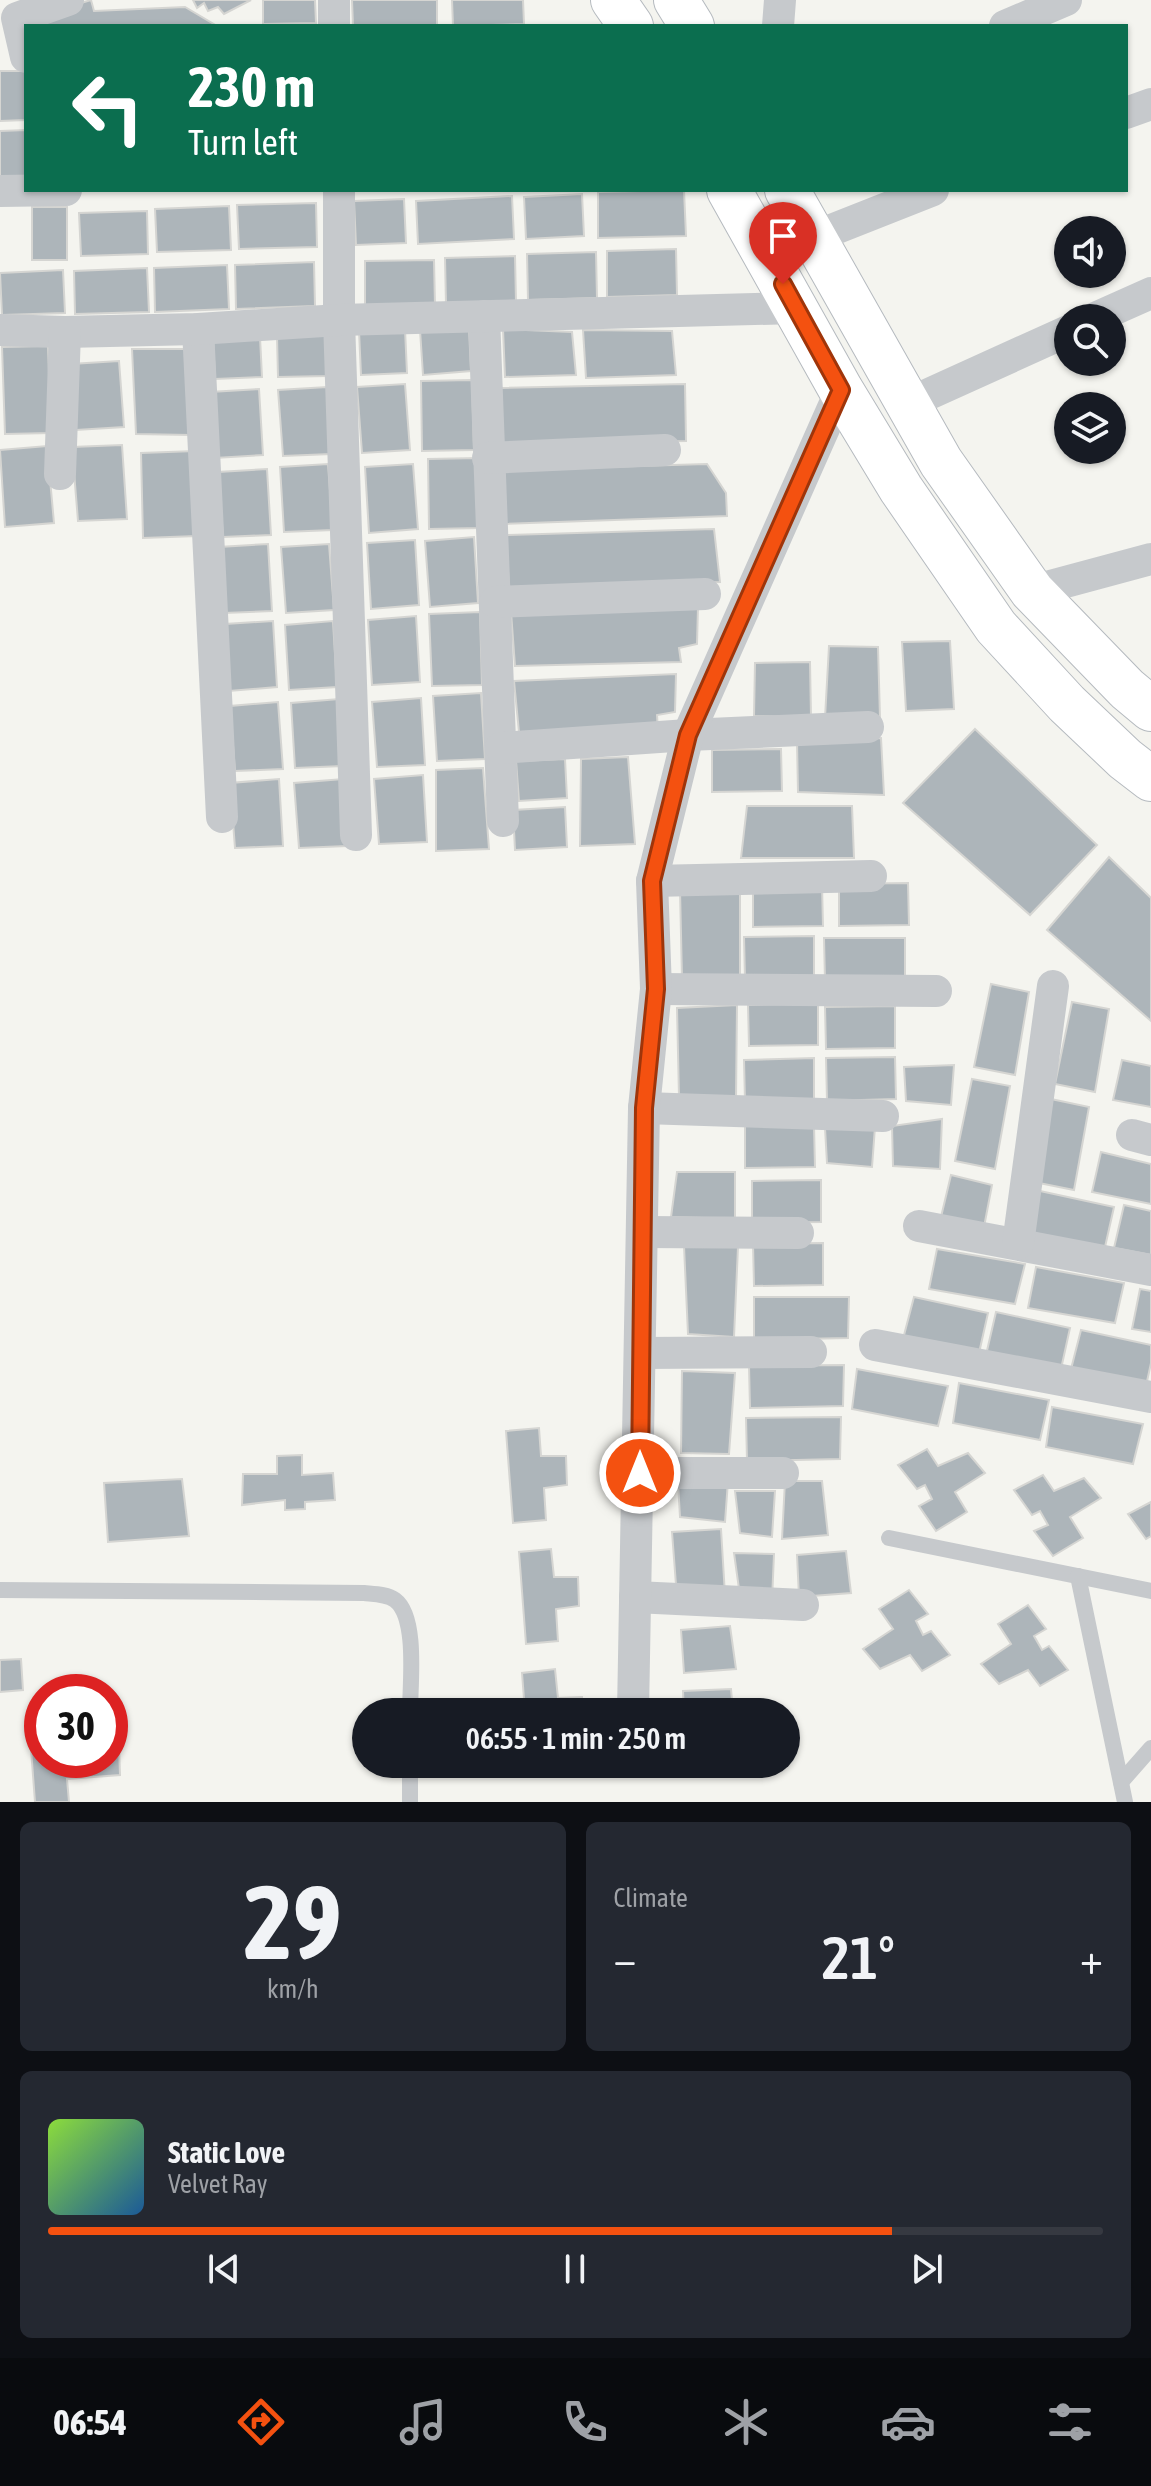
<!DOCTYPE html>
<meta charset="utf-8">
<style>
:root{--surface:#171b24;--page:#242831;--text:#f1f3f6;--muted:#9ea1a6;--line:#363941;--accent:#f45110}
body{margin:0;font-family:"Asap Condensed",sans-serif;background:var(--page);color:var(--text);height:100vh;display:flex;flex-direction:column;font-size:30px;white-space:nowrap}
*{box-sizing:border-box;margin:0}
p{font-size:26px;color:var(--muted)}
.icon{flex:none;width:44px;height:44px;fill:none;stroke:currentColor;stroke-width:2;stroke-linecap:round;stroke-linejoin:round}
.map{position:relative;height:1802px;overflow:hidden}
.side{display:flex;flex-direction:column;gap:20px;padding:20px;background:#0d0f14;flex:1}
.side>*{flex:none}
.guide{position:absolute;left:24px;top:24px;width:1104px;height:168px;border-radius:0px;box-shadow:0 2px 6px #0004;background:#0b6e4f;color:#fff;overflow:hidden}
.controls{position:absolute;left:1054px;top:216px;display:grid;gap:16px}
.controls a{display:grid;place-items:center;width:72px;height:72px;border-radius:50%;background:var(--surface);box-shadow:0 2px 6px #0004;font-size:40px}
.speed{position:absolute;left:24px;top:1674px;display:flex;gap:16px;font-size:40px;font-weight:700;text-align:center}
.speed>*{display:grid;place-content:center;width:104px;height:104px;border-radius:50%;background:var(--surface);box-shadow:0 2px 6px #0004;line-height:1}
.speed .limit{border:12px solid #d22;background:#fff;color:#111}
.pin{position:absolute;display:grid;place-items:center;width:68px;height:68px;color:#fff;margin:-82px -34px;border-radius:50% 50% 50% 0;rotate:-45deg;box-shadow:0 0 8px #0007}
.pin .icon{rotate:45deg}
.me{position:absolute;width:88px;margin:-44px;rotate:0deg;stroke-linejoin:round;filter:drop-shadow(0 0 6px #0008)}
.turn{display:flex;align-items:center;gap:28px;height:168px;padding:0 32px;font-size:36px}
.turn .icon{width:104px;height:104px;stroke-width:2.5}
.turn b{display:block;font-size:56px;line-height:68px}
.big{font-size:60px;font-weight:600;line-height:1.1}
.side .widget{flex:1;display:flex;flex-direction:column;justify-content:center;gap:12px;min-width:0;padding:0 28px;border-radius:12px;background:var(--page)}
.side .dial{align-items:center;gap:0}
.dial b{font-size:104px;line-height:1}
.song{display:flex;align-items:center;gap:24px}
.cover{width:96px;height:96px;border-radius:12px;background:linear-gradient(135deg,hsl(90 70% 55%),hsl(210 70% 35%))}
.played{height:8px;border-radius:4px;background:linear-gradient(90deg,var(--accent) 80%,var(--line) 80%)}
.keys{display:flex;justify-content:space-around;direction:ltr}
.heat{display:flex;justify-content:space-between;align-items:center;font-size:44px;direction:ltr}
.side .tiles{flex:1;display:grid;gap:20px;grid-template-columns:1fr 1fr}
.widget:last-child{grid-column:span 2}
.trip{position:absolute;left:352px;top:1698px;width:448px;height:80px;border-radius:40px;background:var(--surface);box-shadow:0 2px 6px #0004;font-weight:600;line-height:80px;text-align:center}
.tab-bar{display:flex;height:128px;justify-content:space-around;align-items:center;background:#090b0e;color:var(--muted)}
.tab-bar .icon{width:56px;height:56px}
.tab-bar .on{color:var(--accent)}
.tab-bar b{font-size:36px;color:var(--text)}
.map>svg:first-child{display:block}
</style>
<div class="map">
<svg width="1151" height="1802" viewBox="0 0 1151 1802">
<rect width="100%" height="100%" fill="#f4f4ef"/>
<g fill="#adb5ba" stroke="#d5d5d2" stroke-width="2">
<path d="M91 0 94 11 185 7 217 26H32L31 18Z"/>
<path d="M193 0H251L224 14 218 7 208 11 204 3 197 8Z"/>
<path d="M263 0H315L316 23 263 24Z"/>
<path d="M352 0H437V26H353Z"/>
<path d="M452 0H523L524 24 453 26Z"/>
<path d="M0 71H26V120L0 121Z"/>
<path d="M26 130V179L0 180V131Z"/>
<path d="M684 190 686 236 598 238V192Z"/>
<path d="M582 194 584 236 526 239 524 197Z"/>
<path d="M512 196 514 239 418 244 416 201Z"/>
<path d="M404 199 406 243 356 245 354 201Z"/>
<path d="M316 203 317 247 239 249 237 205Z"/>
<path d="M229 206 231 250 157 252 155 209Z"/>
<rect x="32" y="207" width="35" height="53"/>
<path d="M147 211 148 254 81 256 79 213Z"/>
<path d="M676 249 677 295 607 297V251Z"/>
<path d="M596 252 597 298 528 300 527 254Z"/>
<path d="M515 256 516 302 446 304 445 258Z"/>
<path d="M434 260 435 305 365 307V261Z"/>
<path d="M314 262 315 306 236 309 235 265Z"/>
<path d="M227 265 229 309 155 312 154 268Z"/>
<path d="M147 268 149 312 75 314 74 271Z"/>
<path d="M63 270 65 313 2 315 0 273Z"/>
<path d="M469 328 471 371 423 375 420 330Z"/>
<path d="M405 329 407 373 361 375 359 331Z"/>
<path d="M503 329 572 332 576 375 505 377Z"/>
<path d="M583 330 672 331 676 375 586 378Z"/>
<path d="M325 333 327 376 278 377 277 337Z"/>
<path d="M260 337 262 377 215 379 213 339Z"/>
<path d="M48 346 51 433 5 434 2 347Z"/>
<path d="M132 349H186L190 435 136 434Z"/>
<path d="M119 361 124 427 76 430 71 364Z"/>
<path d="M472 380 474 450 422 451 421 381Z"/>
<path d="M405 384 410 450 362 453 357 387Z"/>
<path d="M685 384 686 441 503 444 500 388Z"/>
<path d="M327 387 331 454 283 456 278 390Z"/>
<path d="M259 389 263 455 215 458 210 392Z"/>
<path d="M122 445 127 519 78 521 72 447Z"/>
<path d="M47 446 54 523 5 527 0 450Z"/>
<path d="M195 451 197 536 143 538 141 453Z"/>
<path d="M479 458 480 528 429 529 428 459Z"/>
<path d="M328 464 333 530 284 532 280 467Z"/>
<path d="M413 464 418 529 369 533 365 467Z"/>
<path d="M707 464 726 493 727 516 503 524 499 470Z"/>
<path d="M267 469 271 535 223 537 218 472Z"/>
<path d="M714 529 720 582 509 589 506 535Z"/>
<path d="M474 537 478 603 430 607 425 541Z"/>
<path d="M415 540 419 605 371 609 367 543Z"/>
<path d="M268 544 272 611 224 613 219 547Z"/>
<path d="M329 544 334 610 286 613 281 547Z"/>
<path d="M698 607 697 644 679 648 681 662 515 666 511 612Z"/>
<path d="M480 612 482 685 432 686 429 614Z"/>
<path d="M416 616 420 682 372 685 368 620Z"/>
<path d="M273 621 277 687 229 691 225 624Z"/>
<path d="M333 621 337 687 289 690 285 625Z"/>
<path d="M950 641 954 709 906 711 902 642Z"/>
<path d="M829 646 878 647 880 718H825Z"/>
<path d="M810 662 811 717 754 716 755 663Z"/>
<path d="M676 674 675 712 657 715 658 730 519 732 514 681Z"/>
<path d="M481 693 485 759 437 761 433 696Z"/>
<path d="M421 698 425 765 377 767 372 702Z"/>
<path d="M339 699 343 766 295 768 291 703Z"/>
<path d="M278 702 283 769 235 771 230 706Z"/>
<path d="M975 729 1097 845 1030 915 903 803Z"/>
<path d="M881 738 884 795 798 792 797 742Z"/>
<path d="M781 749 782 791 712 792V750Z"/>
<path d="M628 757 635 844 580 846 581 759Z"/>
<path d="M565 759 567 798 519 801 516 761Z"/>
<path d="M483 768 489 849 436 851V770Z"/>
<path d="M423 775 427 842 379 844 374 779Z"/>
<path d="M279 779 283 846 235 848 230 783Z"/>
<path d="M343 779 347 846 299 848 294 783Z"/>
<path d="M747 806H852L854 858H741Z"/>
<path d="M565 807 567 847 515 850 513 810Z"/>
<path d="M1109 857 1151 898V1021L1047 930Z"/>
<path d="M908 883 909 925 839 926V884Z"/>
<path d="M822 884 823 926 753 927V885Z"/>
<path d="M740 887V979H682L680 890Z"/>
<path d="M814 936V978L745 979 744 937Z"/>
<path d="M824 938H905V980L825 981Z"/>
<path d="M991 984 1029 992 1015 1075 974 1067Z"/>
<path d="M1072 1002 1109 1009 1095 1092 1055 1084Z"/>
<path d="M818 1003V1045L749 1046 748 1005Z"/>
<path d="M737 1005 736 1098 679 1097 677 1008Z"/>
<path d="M895 1006V1048L826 1049 825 1007Z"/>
<path d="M895 1057 896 1099 827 1101 826 1058Z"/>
<path d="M814 1058V1100L745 1102 744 1060Z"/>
<path d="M1122 1060 1151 1066V1107L1113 1100Z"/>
<path d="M954 1065 951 1105 906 1101 904 1067Z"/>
<path d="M972 1079 1010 1086 995 1169 955 1161Z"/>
<path d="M1051 1099 1089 1107 1074 1190 1034 1182Z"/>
<path d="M942 1119 940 1169 893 1166 892 1126Z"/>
<path d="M814 1125 815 1167 745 1168V1126Z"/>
<path d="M875 1127 872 1167 827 1163 825 1128Z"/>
<path d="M1101 1152 1151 1164V1204L1092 1192Z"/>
<path d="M677 1172H735V1219L671 1217Z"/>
<path d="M951 1175 992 1185 984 1227 941 1217Z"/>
<path d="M821 1180V1222L752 1223V1181Z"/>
<path d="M1040 1191 1114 1207 1105 1247 1030 1234Z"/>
<path d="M1124 1205 1151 1211V1255L1114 1248Z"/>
<path d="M823 1243V1285L754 1286 753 1244Z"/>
<path d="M684 1246 738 1247 734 1337 688 1334Z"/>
<path d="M937 1249 1025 1264 1015 1304 929 1289Z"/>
<path d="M1036 1267 1124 1283 1115 1323 1028 1308Z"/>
<path d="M1140 1289 1151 1291V1332L1132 1329Z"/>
<path d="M754 1297H849L848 1338 754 1340Z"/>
<path d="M914 1297 988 1313 979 1353 903 1339Z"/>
<path d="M996 1312 1070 1328 1061 1369 986 1355Z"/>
<path d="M1081 1330 1151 1345V1363L1146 1386 1070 1373Z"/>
<path d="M844 1365 843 1406 750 1408 749 1366Z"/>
<path d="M857 1369 948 1386 938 1426 852 1409Z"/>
<path d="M682 1371 735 1373 729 1454 681 1453Z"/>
<path d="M959 1383 1049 1400 1040 1440 953 1423Z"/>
<path d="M1052 1407 1143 1424 1133 1464 1046 1447Z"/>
<path d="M841 1417 840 1459 747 1461 746 1418Z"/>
<path d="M539 1428 541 1456H566L567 1485 544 1488 546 1520 513 1523 506 1431Z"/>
<path d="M927 1449 938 1466 968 1453 985 1473 955 1492 967 1512 936 1531 919 1506 932 1499 925 1485 917 1489 898 1465Z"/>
<path d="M302 1455V1475L333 1473 335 1500 305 1502V1509L285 1510V1500L242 1505 243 1474H277V1456Z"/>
<path d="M1043 1475 1054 1491 1084 1478 1101 1498 1070 1517 1083 1538 1053 1556 1034 1531 1048 1525 1040 1511 1032 1515 1014 1490Z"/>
<path d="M182 1479 189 1536 108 1542 104 1483Z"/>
<path d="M728 1481 725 1522 680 1517 678 1483Z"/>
<path d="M785 1481H822L828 1535 782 1539Z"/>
<path d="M735 1491H775L772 1537 740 1533Z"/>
<path d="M1151 1502V1536L1146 1539 1128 1514Z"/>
<path d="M721 1529 725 1595 677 1598 672 1532Z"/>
<path d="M551 1549 554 1577H578L579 1606 556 1609 558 1641 526 1644 519 1552Z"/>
<path d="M846 1551 851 1593 799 1597 797 1555Z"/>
<path d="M734 1553 774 1554 772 1600 740 1596Z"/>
<path d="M909 1590 928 1614 916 1621 923 1635 931 1631 950 1655 922 1671 910 1655 880 1669 863 1649 893 1629 879 1609Z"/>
<path d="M1028 1605 1046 1629 1034 1636 1042 1650 1049 1646 1068 1670 1040 1686 1028 1670 999 1684 981 1664 1011 1644 998 1624Z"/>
<path d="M730 1626 736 1669 684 1673 681 1630Z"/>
<path d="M21 1659 23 1690 0 1692V1660Z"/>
<path d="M555 1669 558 1698 582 1697 583 1712H525L522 1673Z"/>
<path d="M731 1689 733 1712H684L683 1691Z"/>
<path d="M42 1721V1760H110V1744H119L120 1775 67 1779 69 1802H35L29 1722Z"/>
</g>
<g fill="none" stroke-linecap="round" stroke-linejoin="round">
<defs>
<g id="secondary">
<path d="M613 0 631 26"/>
<path d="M676 0 692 26"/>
<path d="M729 190 841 390 901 489 996 627 1067 704 1125 759 1151 779"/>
<path d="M787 190 941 462 1032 591 1127 689 1151 709"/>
</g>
</defs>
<use href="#secondary" stroke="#b5babf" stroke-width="46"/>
<g stroke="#c6c9cc" stroke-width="16">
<path d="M889 1538 1151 1591"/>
<path d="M1078 1576 1125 1802"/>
<path d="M0 1590 364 1593C374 1594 387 1594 395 1600 418 1617 410 1685 410 1712"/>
<path d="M410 1764V1802"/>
<path d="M1121 1782 1151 1748"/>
</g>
<g stroke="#c6c9cc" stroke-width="32">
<path d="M334 0V26"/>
<path d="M778 26 780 0"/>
<path d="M1005 26 1066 0"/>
<path d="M26 57 17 18 68 0"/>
<path d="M1126 113 1151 104"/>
<path d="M339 190V320L356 835"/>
<path d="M0 191 66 190"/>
<path d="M814 237 933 190"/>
<path d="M484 316 503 821"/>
<path d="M1095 318 1151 293"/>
<path d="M198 329 222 817"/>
<path d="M0 330 65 332 198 329 339 320 796 308"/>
<path d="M909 403 1068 331"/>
<path d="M488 458 665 450"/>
<path d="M60 474 65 332"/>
<path d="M1032 591 1151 559"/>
<path d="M495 602 705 594"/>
<path d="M501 748 688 735 868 727"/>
<path d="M652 881 871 876"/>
<path d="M656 989 936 991"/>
<path d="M644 1108 883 1116"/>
<path d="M1132 1135 1151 1140"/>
<path d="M919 1226 1151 1270"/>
<path d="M642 1232 798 1233"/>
<path d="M1018 1244 1053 986"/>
<path d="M875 1345 1151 1397"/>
<path d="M640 1353 811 1352"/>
<path d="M640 1473H783"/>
<path d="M635 1597 803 1605"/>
<path d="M633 1712 644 1108 656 989 652 881 688 735 841 390"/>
</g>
<use href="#secondary" stroke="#fff" stroke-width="44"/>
</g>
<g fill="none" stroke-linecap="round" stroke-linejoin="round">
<defs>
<path id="route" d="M640 1473 644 1108 656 989 652 881 688 735 841 390 783 284"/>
</defs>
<use href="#route" stroke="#9f350a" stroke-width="20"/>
<use href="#route" stroke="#f45110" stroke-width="14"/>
</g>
</svg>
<div class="controls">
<a><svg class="icon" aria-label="sound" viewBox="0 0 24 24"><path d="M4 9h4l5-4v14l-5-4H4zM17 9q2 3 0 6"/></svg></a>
<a><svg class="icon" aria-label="search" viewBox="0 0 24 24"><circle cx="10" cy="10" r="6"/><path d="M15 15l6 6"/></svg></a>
<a><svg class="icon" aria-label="layers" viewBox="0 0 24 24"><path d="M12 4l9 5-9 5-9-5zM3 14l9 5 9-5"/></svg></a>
</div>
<div class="speed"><div class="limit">30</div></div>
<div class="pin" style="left:783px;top:284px;background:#d93025"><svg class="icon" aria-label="arrive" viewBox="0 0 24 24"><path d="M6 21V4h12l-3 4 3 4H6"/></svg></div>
<svg class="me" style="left:640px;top:1473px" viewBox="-20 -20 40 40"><circle r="17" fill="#f45110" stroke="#fff" stroke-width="3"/><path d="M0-11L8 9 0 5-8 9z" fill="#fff"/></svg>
<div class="trip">06:55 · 1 min · 250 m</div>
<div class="guide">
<div class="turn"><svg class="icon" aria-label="left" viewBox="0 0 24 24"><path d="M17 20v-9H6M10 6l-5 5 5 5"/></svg><div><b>230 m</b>Turn left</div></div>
</div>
</div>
<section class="side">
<div class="tiles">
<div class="widget dial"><b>29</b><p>km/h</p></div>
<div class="widget"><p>Climate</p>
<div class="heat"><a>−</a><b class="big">21°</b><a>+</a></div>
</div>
<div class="widget">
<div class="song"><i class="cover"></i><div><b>Static Love</b><p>Velvet Ray</p></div></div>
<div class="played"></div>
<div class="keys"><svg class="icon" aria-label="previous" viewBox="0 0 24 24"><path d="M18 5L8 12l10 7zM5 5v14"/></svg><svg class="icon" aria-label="pause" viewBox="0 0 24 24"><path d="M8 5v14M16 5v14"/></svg><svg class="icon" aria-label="next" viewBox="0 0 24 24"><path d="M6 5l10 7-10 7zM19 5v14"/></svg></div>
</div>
</div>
</section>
<nav class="tab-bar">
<b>06:54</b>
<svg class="icon on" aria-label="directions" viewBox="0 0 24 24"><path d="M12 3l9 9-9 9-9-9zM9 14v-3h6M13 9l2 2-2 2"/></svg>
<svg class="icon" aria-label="music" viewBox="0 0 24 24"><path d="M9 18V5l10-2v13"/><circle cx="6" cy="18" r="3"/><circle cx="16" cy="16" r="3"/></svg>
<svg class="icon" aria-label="phone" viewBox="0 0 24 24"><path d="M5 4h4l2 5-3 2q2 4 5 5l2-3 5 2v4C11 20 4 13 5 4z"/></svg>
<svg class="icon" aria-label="climate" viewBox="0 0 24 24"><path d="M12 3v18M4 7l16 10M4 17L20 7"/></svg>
<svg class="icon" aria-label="car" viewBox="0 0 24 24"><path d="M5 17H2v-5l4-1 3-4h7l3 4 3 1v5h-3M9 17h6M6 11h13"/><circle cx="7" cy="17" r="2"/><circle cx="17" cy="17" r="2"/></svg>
<svg class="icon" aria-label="filters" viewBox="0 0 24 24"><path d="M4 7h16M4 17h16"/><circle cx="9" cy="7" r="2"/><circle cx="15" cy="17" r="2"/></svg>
</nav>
